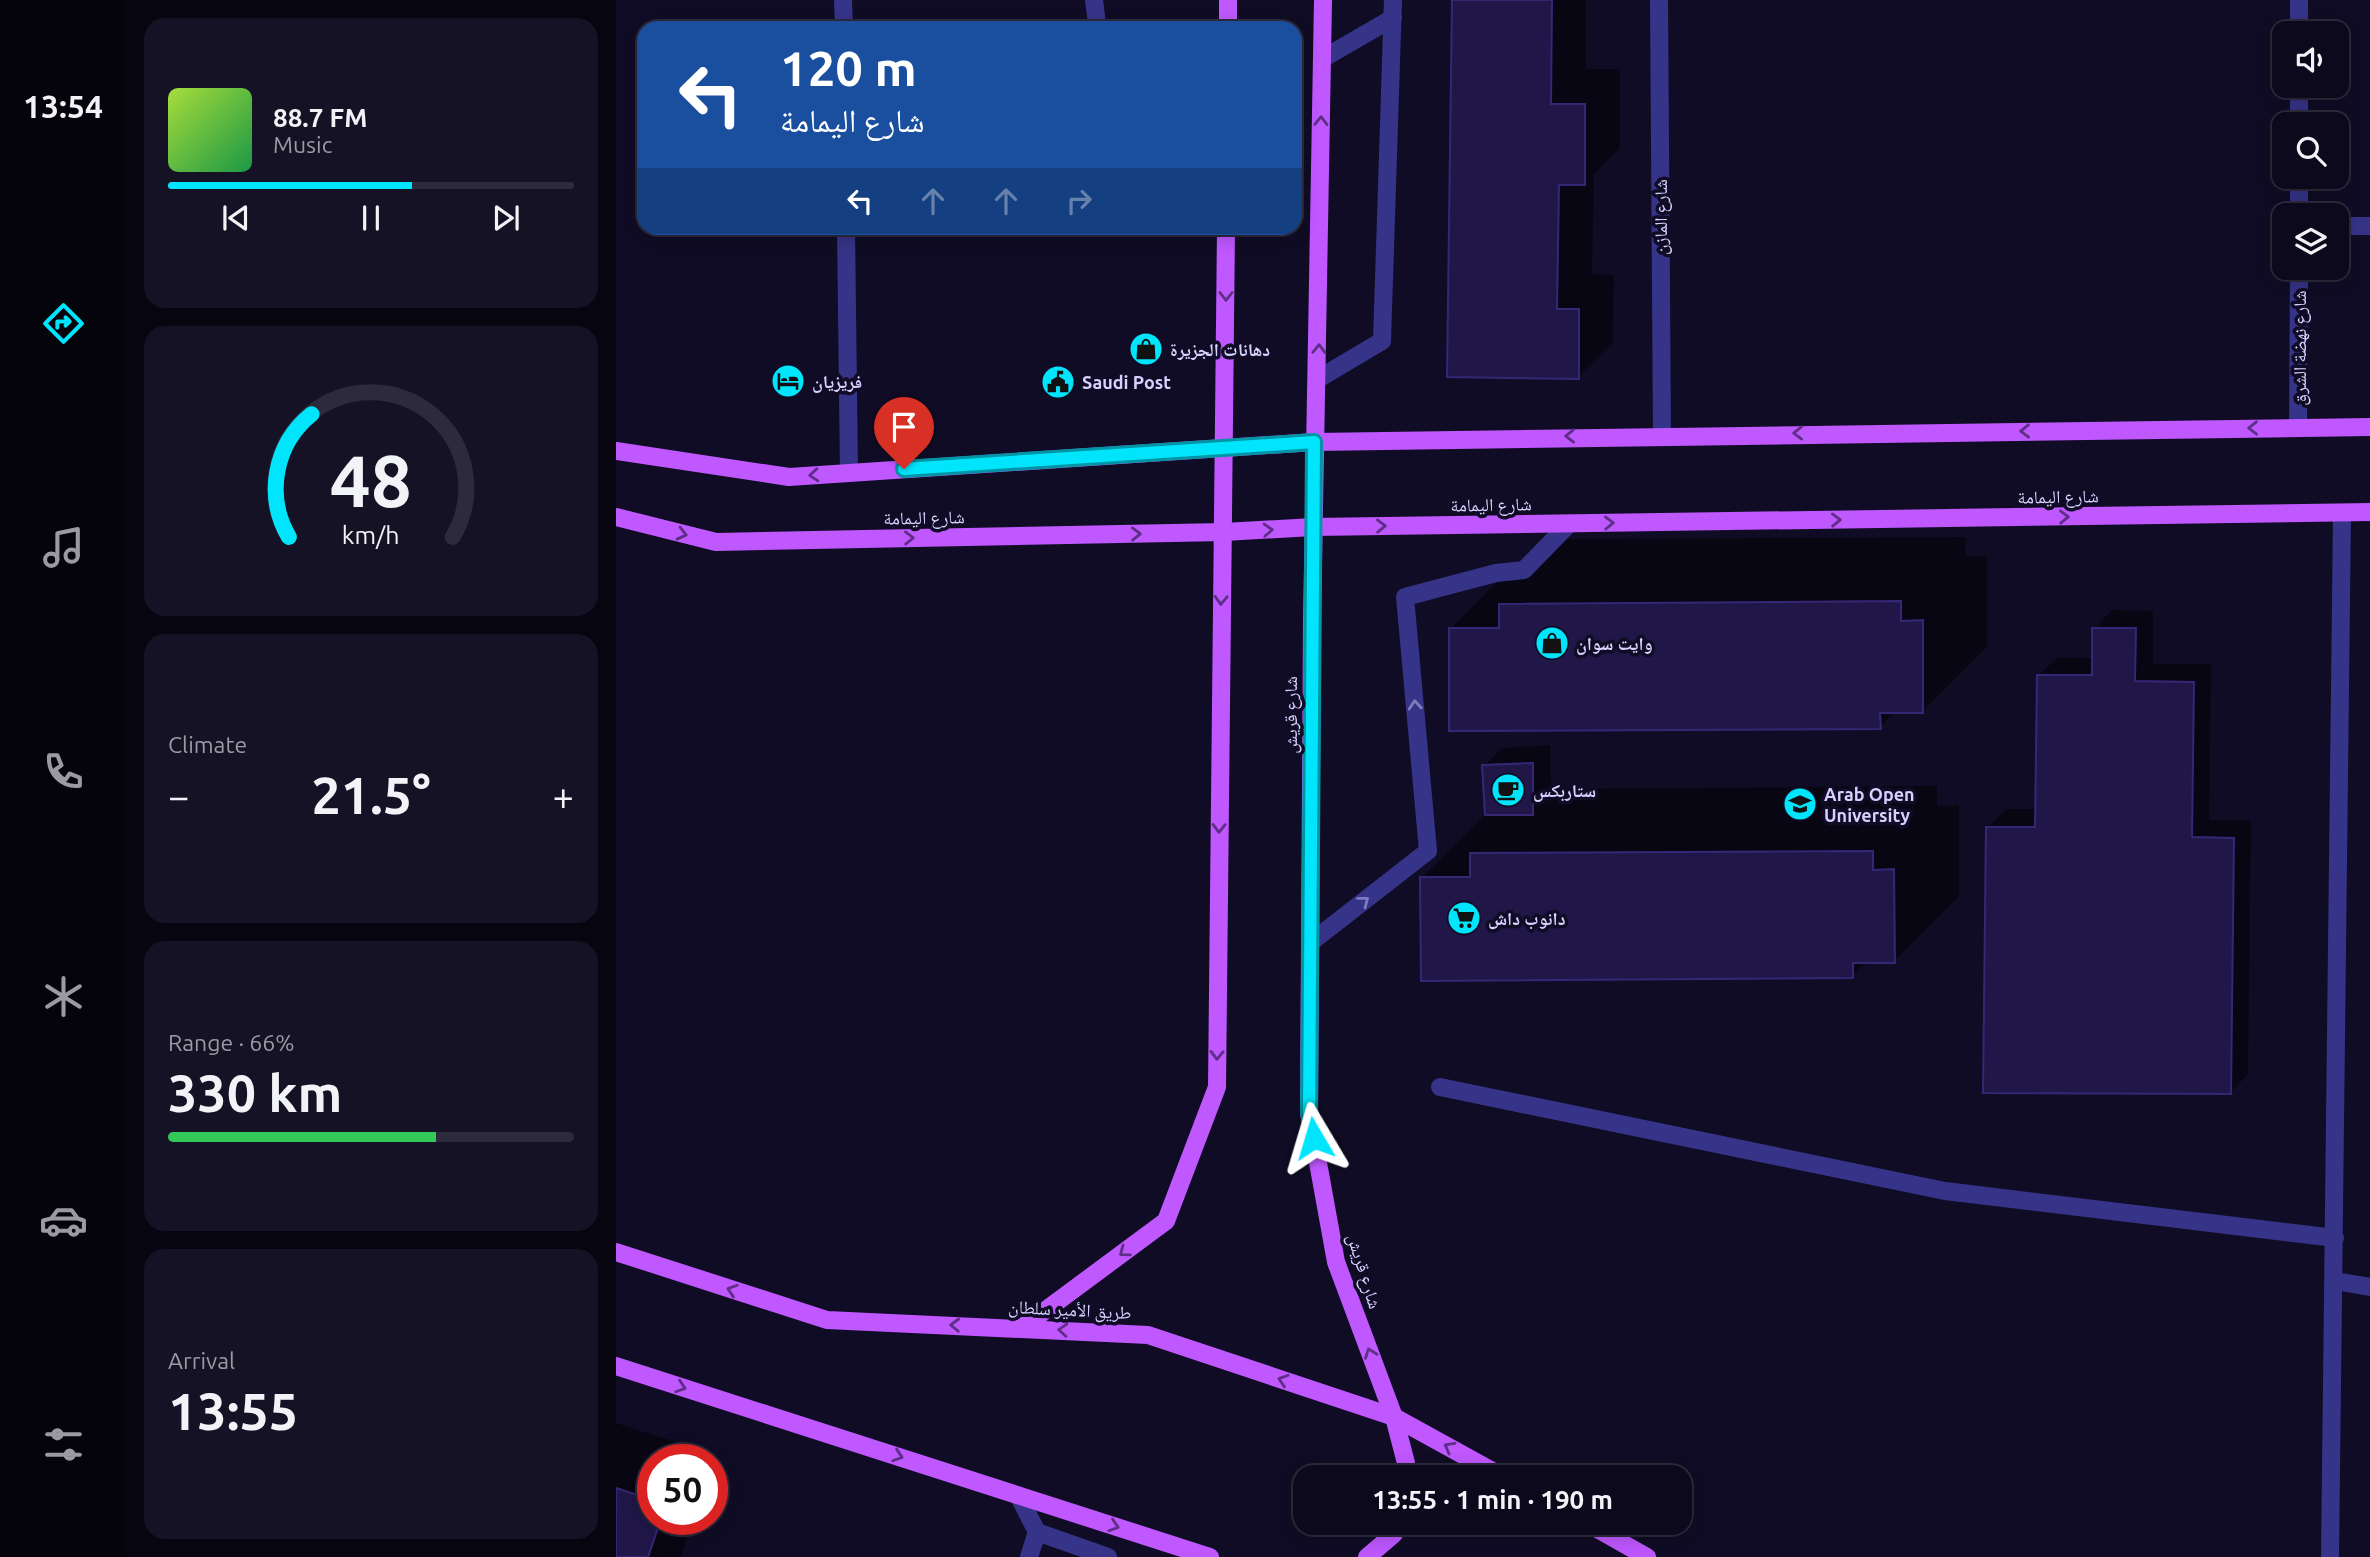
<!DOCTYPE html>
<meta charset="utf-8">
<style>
:root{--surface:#0c091c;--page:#151225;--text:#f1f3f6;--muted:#9a9aa3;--line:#2c2a3b;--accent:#00e5fc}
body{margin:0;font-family:Ubuntu,"Noto Naskh Arabic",sans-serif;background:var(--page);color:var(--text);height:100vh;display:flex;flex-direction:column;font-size:26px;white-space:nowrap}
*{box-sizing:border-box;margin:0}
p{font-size:23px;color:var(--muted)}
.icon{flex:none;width:38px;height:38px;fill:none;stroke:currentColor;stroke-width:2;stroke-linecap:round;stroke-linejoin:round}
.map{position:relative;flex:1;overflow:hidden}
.drawer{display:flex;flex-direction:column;gap:18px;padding:18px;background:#07050f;width:490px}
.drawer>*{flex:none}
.banner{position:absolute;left:21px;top:21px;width:665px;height:214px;border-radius:21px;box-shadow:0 4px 18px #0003,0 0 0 2px var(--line);background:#1a4fa0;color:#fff;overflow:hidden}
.controls{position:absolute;left:1656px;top:21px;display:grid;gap:14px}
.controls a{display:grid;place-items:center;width:77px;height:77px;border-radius:14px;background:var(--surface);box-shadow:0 4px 18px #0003,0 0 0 2px var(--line);font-size:35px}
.speed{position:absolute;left:21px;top:1444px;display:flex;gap:14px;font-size:35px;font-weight:700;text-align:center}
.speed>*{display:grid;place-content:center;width:91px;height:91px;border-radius:50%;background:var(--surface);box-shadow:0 4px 18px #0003,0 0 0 2px var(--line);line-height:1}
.speed .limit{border:10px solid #d22;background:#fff;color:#111}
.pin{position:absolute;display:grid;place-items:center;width:60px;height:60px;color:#fff;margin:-72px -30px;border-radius:50% 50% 50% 0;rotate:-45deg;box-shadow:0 0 7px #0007}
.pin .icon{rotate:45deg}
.me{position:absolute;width:77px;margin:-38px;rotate:353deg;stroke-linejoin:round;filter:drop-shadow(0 0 5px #0008)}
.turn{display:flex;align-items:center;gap:24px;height:147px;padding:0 28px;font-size:32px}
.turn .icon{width:91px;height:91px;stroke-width:2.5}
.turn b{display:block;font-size:49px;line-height:60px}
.lanes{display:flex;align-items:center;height:66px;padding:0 28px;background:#0003;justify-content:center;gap:35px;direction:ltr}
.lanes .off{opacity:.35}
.big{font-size:52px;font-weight:700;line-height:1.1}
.drawer .card{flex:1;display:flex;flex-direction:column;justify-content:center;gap:10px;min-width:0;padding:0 24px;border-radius:21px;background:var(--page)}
.drawer .dial{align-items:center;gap:0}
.dial svg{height:182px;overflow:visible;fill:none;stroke:var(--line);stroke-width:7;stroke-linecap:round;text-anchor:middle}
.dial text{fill:var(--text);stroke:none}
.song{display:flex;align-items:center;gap:21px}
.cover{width:84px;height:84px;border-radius:10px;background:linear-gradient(135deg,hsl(80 70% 55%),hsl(140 70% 35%))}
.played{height:7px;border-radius:4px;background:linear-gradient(90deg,var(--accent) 60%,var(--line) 60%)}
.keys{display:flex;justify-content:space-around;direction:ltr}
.heat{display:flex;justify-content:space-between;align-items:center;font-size:38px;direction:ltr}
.charge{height:10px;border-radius:5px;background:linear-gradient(90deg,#34c759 66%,var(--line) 0)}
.trip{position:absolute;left:677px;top:1465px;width:399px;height:70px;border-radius:21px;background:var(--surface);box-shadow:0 4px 18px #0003,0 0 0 2px var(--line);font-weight:700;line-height:70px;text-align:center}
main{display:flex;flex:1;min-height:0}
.menu{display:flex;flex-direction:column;width:126px;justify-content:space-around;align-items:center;background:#05040b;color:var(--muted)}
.menu .icon{width:49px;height:49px}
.menu .current{color:var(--accent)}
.menu b{font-size:32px;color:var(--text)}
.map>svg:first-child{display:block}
</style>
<main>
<nav class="menu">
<b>13:54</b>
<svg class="icon current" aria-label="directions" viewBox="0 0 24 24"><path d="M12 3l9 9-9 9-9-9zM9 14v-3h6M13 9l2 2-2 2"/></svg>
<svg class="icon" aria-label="music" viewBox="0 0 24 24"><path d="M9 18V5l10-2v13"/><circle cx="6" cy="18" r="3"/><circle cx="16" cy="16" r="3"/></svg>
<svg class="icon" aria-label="phone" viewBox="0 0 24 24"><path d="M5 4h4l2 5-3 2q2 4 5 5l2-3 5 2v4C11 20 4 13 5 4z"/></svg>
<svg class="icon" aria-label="climate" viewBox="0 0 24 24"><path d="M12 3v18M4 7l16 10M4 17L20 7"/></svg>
<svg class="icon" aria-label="car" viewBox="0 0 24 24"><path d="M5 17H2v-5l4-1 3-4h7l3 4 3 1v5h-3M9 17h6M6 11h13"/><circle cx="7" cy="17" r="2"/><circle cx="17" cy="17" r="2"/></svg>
<svg class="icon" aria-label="filters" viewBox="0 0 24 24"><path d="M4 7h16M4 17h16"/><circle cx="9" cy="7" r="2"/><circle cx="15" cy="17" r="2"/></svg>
</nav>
<section class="drawer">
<div class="card">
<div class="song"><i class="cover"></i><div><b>88.7 FM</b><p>Music</p></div></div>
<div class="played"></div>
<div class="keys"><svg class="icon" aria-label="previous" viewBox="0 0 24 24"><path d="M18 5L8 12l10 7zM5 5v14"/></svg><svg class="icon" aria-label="pause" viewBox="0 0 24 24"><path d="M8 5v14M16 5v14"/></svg><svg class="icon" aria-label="next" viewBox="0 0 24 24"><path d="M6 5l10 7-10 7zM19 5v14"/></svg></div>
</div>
<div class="card dial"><svg viewBox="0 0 100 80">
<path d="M14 69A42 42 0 1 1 86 69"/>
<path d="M14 69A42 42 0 0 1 24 15" stroke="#00e5fc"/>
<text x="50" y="56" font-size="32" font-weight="700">48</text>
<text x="50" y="72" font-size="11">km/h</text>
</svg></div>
<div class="card"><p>Climate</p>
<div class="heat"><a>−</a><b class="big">21.5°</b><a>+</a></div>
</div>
<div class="card"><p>Range · 66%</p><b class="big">330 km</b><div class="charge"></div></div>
<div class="card"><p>Arrival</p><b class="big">13:55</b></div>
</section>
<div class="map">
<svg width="1754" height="1557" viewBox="0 0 1754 1557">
<rect width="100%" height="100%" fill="#100c25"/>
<g fill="#0007">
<path d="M838 0H970V69H1004V148L978 174 976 274 998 275 997 342 962 377Z"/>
<path d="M1349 537 1350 556H1371V647L1306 712H1279L1264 727 834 629 899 564H925L949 539Z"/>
<path d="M1496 610 1537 611V664H1595L1593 820H1635L1632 1074 1614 1093 1372 827 1390 809H1421L1422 676 1441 658H1478V629Z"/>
<path d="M934 745 935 789 1321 786V806L1343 805V896L1278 961H1252L1236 976 806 878 871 813 868 766 886 748Z"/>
<path d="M0 1423 98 1454 96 1460H37V1519H77L65 1557H0Z"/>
</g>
<g fill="#201748" stroke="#362776" stroke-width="2">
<path d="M836 0H936L935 104H969V185H943L941 309H963V379L831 377Z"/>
<path d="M1285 601V621L1307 620V713H1264L1265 729 833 731V628H883V604Z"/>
<path d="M1476 628H1520L1519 681 1578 682 1576 837 1618 838 1615 1094 1367 1093 1370 827H1419L1421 675H1476Z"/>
<path d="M917 763V815H869L866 765Z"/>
<path d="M1257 851V870L1278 869 1279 963H1237V978L805 981 804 877H854V853Z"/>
<path d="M0 1488 37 1500V1519H45L32 1557H0Z"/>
</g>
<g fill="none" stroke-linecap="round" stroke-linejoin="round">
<g stroke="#363488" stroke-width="18">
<path d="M227 0 228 28"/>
<path d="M478 0 481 24 484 28"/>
<path d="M1043 0 1046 435"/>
<path d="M1683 33V0"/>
<path d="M706 59 777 18"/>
<path d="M1683 124V86"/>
<path d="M1683 215V177"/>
<path d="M1720 226H1754"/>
<path d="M230 228 233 473"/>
<path d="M702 379 766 341 777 0"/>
<path d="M1682 428 1683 268"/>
<path d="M694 943 812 851 789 597 880 573 908 570 953 524"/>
<path d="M824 1087 1329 1191 1719 1238"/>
<path d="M1719 1281 1754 1287"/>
<path d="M402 1495 421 1532 492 1557"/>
<path d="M413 1557 421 1532"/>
<path d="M1714 1557 1726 513"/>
</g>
<g stroke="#bf58ff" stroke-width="18">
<path d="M707 0 696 621 693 1113 720 1262 778 1417 790 1463 788 1477"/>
<path d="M612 28V0"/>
<path d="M0 451 173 477 698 442 1754 427"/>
<path d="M0 517 100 542 608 532 697 527 1754 512"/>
<path d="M0 1252 211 1320 532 1335 778 1417 887 1477"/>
<path d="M407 1327 550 1221 601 1087 610 228"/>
<path d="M0 1366 594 1557"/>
<path d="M969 1522 1031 1557"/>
<path d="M751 1557 778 1534 780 1522"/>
</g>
</g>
<defs><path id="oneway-chevron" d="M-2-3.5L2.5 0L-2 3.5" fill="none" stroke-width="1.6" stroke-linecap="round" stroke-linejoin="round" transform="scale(1.75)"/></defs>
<g stroke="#5f2e87">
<use href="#oneway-chevron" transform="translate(705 121) rotate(-89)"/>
<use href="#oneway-chevron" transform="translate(610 296) rotate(90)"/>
<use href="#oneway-chevron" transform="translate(703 349) rotate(-89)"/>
<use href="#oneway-chevron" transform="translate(1637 428) rotate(179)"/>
<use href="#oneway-chevron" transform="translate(1409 431) rotate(179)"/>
<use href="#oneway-chevron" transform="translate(1182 433) rotate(179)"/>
<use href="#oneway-chevron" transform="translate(954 436) rotate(179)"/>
<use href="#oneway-chevron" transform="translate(198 475) rotate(176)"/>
<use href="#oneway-chevron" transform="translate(1448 517) rotate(-1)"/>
<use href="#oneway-chevron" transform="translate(1220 520) rotate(-1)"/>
<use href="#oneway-chevron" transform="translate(993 523) rotate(-1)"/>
<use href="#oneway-chevron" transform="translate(765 526) rotate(-1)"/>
<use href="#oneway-chevron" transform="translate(652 530) rotate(-3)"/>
<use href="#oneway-chevron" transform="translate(66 534) rotate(14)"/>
<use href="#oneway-chevron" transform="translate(520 534) rotate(-1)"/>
<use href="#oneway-chevron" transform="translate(293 538) rotate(-1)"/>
<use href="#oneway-chevron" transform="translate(605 600) rotate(92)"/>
<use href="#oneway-chevron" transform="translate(603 828) rotate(91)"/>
<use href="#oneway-chevron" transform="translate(601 1055) rotate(91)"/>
<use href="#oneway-chevron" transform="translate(508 1252) rotate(143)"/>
<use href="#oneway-chevron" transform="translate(116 1290) rotate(-162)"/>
<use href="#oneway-chevron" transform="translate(339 1325) rotate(-178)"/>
<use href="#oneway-chevron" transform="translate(447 1330) rotate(-176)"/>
<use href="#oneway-chevron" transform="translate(754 1353) rotate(-110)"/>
<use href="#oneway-chevron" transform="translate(667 1380) rotate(-162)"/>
<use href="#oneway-chevron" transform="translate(65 1387) rotate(18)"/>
<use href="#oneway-chevron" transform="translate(833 1447) rotate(-151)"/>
<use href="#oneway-chevron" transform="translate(282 1456) rotate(18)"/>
<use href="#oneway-chevron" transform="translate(498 1526) rotate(18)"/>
</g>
<g stroke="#7e7bbe">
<use href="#oneway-chevron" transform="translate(799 705) rotate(-95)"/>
<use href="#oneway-chevron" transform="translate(748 901) rotate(-38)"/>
</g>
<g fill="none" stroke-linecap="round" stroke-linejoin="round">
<defs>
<path id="route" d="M288 469 698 442 693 1113 698 1138"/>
</defs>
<use href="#route" stroke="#0095a4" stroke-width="18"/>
<use href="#route" stroke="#00e5fc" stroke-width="12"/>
</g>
<defs>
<symbol id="shop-disc" viewBox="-11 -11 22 22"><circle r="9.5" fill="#00e5fc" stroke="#100c25"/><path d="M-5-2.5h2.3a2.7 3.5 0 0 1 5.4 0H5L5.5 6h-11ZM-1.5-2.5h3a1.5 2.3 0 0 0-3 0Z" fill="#111"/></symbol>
<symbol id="hotel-disc" viewBox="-11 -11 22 22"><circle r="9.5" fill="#00e5fc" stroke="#100c25"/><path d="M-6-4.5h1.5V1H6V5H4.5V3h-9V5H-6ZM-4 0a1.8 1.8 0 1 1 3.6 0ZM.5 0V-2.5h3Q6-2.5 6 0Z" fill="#111"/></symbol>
<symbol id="civic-disc" viewBox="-11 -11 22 22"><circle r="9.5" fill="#00e5fc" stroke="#100c25"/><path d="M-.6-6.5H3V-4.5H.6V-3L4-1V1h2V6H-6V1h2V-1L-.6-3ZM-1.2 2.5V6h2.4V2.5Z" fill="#111"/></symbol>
<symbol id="cafe-disc" viewBox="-11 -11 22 22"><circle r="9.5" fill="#00e5fc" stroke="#100c25"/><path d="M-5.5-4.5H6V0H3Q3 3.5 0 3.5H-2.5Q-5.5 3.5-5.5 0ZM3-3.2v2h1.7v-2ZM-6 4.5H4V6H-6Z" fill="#111"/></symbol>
<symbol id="university-disc" viewBox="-11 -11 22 22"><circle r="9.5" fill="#00e5fc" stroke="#100c25"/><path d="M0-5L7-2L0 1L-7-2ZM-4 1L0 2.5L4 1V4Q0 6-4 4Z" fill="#111"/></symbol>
<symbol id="supermarket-disc" viewBox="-11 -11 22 22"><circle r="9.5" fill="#00e5fc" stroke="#100c25"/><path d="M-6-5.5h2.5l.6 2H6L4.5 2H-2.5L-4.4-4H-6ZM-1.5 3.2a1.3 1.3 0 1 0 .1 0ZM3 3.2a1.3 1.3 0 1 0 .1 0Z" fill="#111"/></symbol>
</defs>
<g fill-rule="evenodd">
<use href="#shop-disc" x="511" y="330" width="38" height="38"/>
<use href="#hotel-disc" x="153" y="362" width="38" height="38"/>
<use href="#civic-disc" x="423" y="363" width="38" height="38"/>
<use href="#shop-disc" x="917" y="624" width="38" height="38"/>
<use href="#cafe-disc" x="873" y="771" width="38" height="38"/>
<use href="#university-disc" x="1165" y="785" width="38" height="38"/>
<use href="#supermarket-disc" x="829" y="899" width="38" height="38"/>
</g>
<g text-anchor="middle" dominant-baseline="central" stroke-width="7" stroke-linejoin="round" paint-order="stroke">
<g font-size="18" fill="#d6d1ff" stroke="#100c25">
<text transform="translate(1044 217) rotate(-90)">شارع المازن</text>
<text transform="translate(1683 348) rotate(-90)">شارع نهضة الشرق</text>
<text transform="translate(1442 496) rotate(-1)">شارع اليمامة</text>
<text transform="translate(875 504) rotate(-1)">شارع اليمامة</text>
<text transform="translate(308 517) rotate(-1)">شارع اليمامة</text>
<text transform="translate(674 715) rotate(-90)">شارع قريش</text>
<text transform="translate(749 1271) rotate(73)">شارع قريش</text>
<text transform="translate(454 1309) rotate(3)">طريق الأمير سلطان</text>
</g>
<g font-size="18" font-weight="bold" fill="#d6d1ff" stroke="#100c25" text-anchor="start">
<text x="554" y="349">دهانات الجزيرة</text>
<text x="196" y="381">فريزيان</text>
<text x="466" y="382">Saudi Post</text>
<text x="960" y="643">وايت سوان</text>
<text x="917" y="790">ستاربكس</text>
<text x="1208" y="794">Arab Open<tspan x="1208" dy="21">University</tspan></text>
<text x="872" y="918">دانوب داش</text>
</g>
</g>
</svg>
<div class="controls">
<a><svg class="icon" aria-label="sound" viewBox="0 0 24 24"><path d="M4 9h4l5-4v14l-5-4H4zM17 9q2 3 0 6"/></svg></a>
<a><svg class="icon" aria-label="search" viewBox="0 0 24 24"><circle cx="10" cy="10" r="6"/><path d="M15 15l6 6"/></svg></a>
<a><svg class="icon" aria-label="layers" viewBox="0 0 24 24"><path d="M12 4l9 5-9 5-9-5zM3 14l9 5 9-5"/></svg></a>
</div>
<div class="speed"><div class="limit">50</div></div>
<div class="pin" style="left:288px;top:469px;background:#d93025"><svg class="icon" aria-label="arrive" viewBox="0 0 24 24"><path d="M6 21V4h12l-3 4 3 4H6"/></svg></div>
<svg class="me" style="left:698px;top:1138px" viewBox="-20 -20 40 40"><path d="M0-17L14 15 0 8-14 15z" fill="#00e5fc" stroke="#fff" stroke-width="4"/></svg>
<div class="trip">13:55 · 1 min · 190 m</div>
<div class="banner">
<div class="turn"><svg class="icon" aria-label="left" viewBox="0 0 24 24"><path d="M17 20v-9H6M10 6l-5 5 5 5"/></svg><div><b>120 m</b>شارع اليمامة</div></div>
<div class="lanes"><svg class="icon" aria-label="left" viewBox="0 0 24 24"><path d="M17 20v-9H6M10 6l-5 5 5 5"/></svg><svg class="icon off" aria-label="ahead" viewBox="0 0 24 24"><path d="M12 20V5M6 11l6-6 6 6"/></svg><svg class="icon off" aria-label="ahead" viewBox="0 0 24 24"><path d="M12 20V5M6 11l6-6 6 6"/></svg><svg class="icon off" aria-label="right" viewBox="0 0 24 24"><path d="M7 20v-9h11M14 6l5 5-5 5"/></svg></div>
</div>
</div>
</main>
